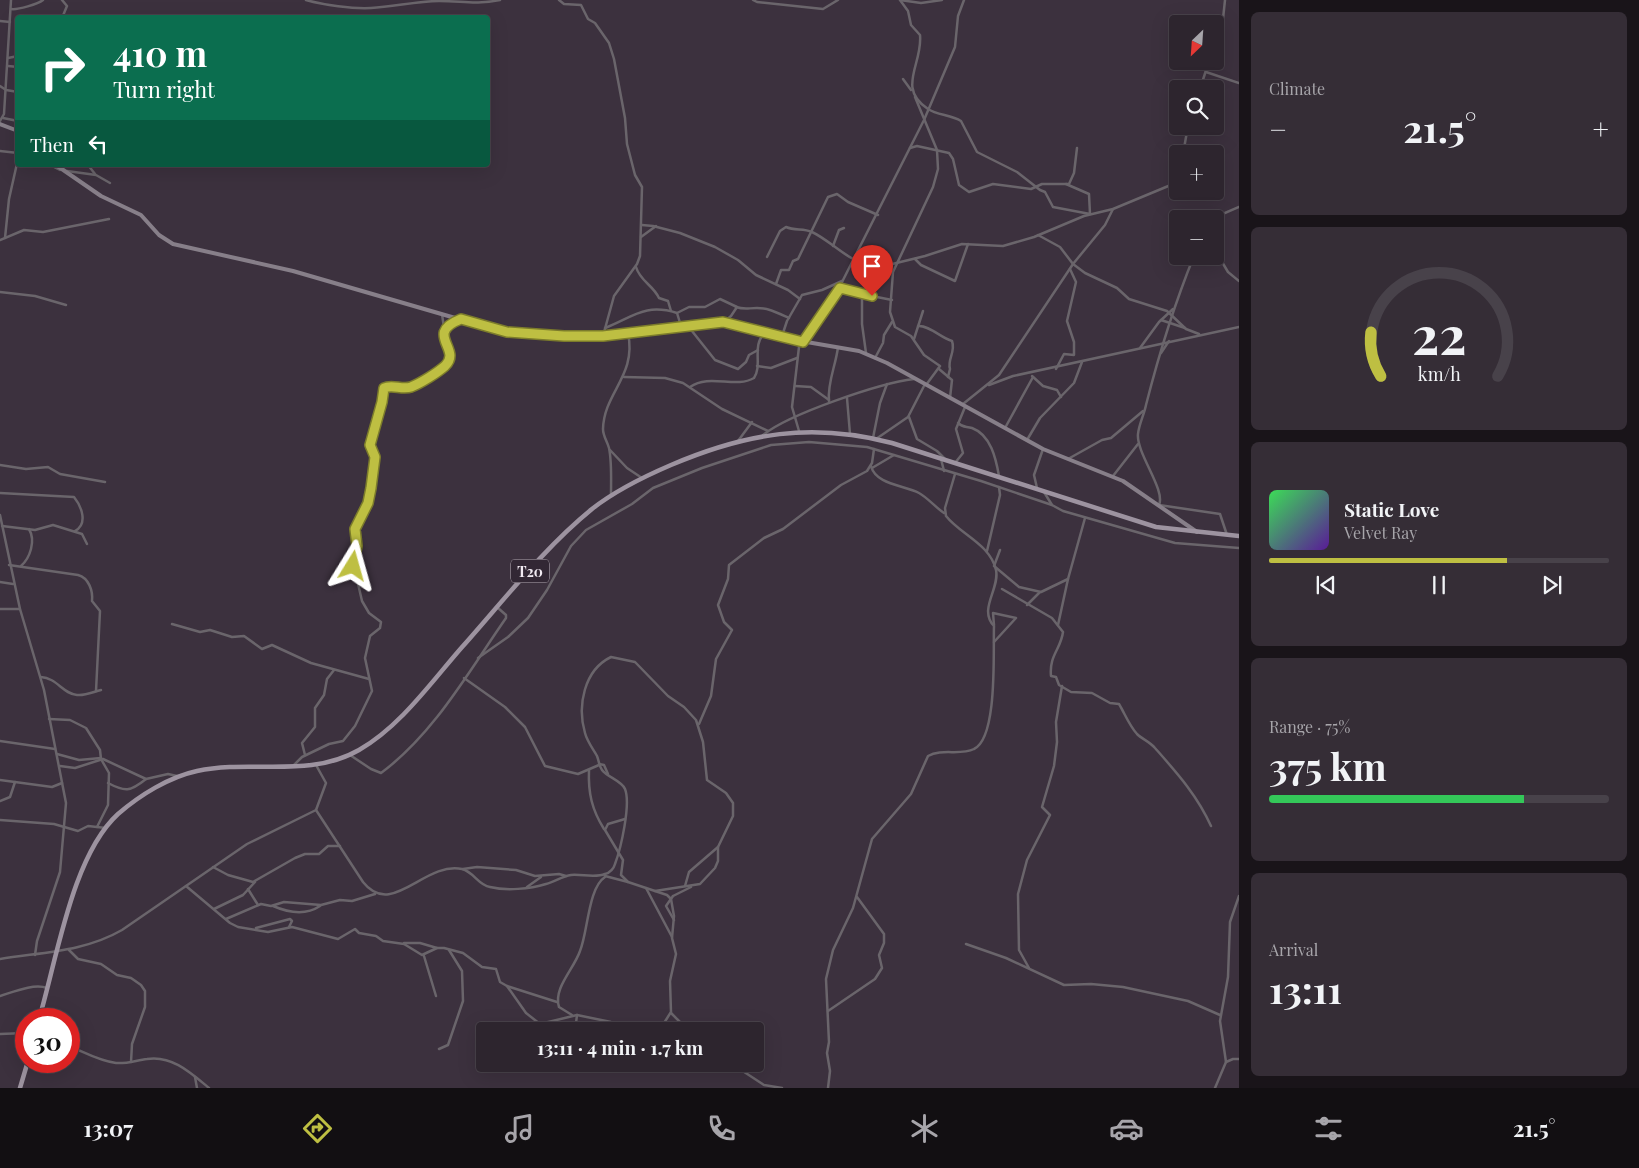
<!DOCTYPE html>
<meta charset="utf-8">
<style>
:root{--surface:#2d252e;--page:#352d36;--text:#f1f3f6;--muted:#a7a5aa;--line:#48424a;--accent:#bebf42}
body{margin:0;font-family:"Playfair Display",serif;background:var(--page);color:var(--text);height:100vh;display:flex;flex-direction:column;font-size:19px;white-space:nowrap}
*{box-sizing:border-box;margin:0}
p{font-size:16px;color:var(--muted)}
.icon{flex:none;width:28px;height:28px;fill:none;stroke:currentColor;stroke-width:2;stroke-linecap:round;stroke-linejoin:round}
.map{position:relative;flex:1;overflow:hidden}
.panel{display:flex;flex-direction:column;gap:12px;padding:12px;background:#191419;width:400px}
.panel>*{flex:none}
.banner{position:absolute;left:15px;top:15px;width:475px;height:152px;border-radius:5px;box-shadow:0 5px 20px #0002,0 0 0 1px var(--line);background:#0b6e4f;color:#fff;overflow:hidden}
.needle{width:32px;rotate:205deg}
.fabs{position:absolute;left:1169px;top:15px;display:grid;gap:10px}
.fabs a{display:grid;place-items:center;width:55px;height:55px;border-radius:5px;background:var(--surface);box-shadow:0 5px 20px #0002,0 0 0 1px var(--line);font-size:25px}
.speed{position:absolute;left:15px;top:1008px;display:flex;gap:10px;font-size:25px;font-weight:700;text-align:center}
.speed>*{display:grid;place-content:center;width:65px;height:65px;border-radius:50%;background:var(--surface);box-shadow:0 5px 20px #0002,0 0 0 1px var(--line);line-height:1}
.speed .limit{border:8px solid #d22;background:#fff;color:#111}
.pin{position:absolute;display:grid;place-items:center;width:42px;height:42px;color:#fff;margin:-51px -21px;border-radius:50% 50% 50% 0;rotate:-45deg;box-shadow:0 0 5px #0007}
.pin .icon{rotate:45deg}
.me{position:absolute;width:55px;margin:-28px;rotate:8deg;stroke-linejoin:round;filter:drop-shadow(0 0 4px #0008)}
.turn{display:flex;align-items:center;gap:18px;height:105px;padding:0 15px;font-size:22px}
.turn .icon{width:65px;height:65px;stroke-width:2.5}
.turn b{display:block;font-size:35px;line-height:42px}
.then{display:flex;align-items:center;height:48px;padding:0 15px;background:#0003;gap:10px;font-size:19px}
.big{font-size:38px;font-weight:700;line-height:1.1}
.panel .tile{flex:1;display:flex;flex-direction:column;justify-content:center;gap:8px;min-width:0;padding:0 18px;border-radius:8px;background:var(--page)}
.panel .dial{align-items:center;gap:0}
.dial svg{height:130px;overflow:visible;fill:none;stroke:var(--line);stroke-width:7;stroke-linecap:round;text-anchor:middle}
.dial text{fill:var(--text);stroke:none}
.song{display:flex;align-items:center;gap:15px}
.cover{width:60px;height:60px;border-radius:8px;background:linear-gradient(135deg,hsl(130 70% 55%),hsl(270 70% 35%))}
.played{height:5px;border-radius:2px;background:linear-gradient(90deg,var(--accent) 70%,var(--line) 70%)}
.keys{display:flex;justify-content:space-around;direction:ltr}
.heat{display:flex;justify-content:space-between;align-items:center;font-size:28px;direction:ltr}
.charge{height:8px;border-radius:4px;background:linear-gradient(90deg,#34c759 75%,var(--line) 0)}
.trip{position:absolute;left:476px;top:1022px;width:288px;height:50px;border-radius:5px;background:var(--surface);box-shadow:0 5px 20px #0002,0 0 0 1px var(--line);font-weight:700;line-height:50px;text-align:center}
.tabs{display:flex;height:80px;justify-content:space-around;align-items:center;background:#120f12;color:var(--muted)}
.tabs .icon{width:35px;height:35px}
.tabs .current{color:var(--accent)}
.tabs b{font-size:22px;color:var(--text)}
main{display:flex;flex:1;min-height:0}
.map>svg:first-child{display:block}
</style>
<main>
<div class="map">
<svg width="1239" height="1088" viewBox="0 0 1239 1088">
<rect width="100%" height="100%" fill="#3c313e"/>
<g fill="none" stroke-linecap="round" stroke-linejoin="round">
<g stroke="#6a656b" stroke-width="2.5">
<path d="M306 0C324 5 352 9 371 8 394 7 416 1 439 1 463 1 475 5 500 0"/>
<path d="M559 0 564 4 581 5 588 19 595 23 609 43 614 59 625 118 627 144 635 175 642 187 640 256 637 264 614 296 603 336"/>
<path d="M753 0 757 2 823 9 838 0"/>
<path d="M900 0 908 11 911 25 920 35C923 64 896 88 928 109 937 115 951 115 961 121L977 152 1017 172 1040 190 1045 192 1053 207 1090 214 1089 194 1066 184"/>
<path d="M900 0 921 3 942 0"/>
<path d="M11 9C18 10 38 4 43 0"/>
<path d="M62 18 67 6 62 0"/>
<path d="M0 21 10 22"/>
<path d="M1215 45 1223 19 1225 0"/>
<path d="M8 58 18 56"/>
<path d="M8 66 18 67"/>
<path d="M1206 72 1239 83"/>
<path d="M903 79 911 90"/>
<path d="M0 86 6 90 18 92"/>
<path d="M1200 89 1209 61"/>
<path d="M915 97 937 150 938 169 933 187 893 272 890 312 895 327 911 336 924 355 940 366 926 385"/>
<path d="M3 118 18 121"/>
<path d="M0 121 4 114 11 0"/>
<path d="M910 148 917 146 949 153 953 159 959 185 969 192 993 184 1031 189 1042 184H1069L1074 173 1077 148"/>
<path d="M0 151 18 153"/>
<path d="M1183 154 1188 126"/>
<path d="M50 165 60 170"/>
<path d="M88 165 95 174"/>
<path d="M67 171 96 175 110 183"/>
<path d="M1211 219 1239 207"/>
<path d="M642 225 653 226 680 233 715 247 738 260 756 275 788 290 800 299"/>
<path d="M1038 235 1060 247 1073 264 1085 273 1117 288 1129 299 1167 311 1186 329 1199 334"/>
<path d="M641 237 656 226"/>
<path d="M1215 237 1217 241 1215 246"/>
<path d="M5 238 9 199 18 159"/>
<path d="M0 240 24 230 43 232 109 219"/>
<path d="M833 246 839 230 844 228"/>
<path d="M1215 250 1228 272 1239 281"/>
<path d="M1194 256C1174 305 1159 354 1146 405 1144 415 1139 424 1138 434 1136 453 1166 490 1159 505L1220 514 1227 535"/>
<path d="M767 257 780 231 786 227C795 231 803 228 812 232 827 239 839 252 855 260"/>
<path d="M915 259 921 265 955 281 968 244"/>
<path d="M852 264 876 268 925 256 962 244 1003 246 1034 237 1084 216 1113 209 1178 182"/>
<path d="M636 267C640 281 653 285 659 298L668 301 671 311"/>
<path d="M776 284 781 270H789L793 261 798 259 828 197 837 194 848 202 878 215"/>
<path d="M839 288 862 295V324L866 353"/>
<path d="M0 292 35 296 66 305"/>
<path d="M862 294 892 300"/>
<path d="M736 307C745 310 748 308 757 308 769 308 778 313 789 318"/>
<path d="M677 313 689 307H705L720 299 737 307 731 316 724 322"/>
<path d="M442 314 444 328"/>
<path d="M1161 320 1185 328"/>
<path d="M688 326 715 360 738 369 746 362 749 355 758 350"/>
<path d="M918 326C929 325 941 338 952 341 956 352 947 359 950 369L948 377"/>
<path d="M605 328C633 317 645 303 677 313L681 326"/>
<path d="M782 336 787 321 802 295 822 290 842 281"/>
<path d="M914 339 923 311"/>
<path d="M1140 348 1159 322 1173 309"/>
<path d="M1161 353 1169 341"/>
<path d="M875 358 883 343 884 335 892 322"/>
<path d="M757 366 771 368 797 358"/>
<path d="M939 369 952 380 950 398"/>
<path d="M1056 369 1064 354 1074 355V342L1067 321 1076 282 1070 269"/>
<path d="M1032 376 1043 386 1057 390 1061 397"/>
<path d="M624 377 665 378 683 383 722 409 768 431"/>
<path d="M989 385 1013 376 1239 327"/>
<path d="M795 386 811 387 829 400"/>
<path d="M690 387C710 373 735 389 754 378 763 365 751 345 765 333"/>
<path d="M847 398 850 434"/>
<path d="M829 401C827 383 836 365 838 347"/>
<path d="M963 404 999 375 1073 264 1105 225 1113 209"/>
<path d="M909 417 917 439 937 451 945 459"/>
<path d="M958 423C963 428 966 426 972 428 991 435 996 459 999 476"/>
<path d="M1005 428 1033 377"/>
<path d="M799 431 792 407 799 347 839 288 924 120 955 47 958 16 964 0"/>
<path d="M763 435C789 414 880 383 914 379"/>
<path d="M873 438 880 403 887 384"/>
<path d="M876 439 908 417 925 384"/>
<path d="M1027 440 1040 418 1074 383 1082 362"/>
<path d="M738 441 752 422"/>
<path d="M610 450 627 468 642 478"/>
<path d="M941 459 944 471"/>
<path d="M1068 459 1102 440 1111 438 1143 411"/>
<path d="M955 463 963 453 956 429 965 407"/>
<path d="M0 465 26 469 48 467 60 474 105 482"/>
<path d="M871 466C876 485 904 485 919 493 928 498 935 507 944 513"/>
<path d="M872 468 894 455"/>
<path d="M1113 476 1138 444"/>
<path d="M1037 488 1034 475 1043 449"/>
<path d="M1044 492 1052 505 1063 511 1175 543 1239 548"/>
<path d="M0 493 74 497C82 507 88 524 75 531"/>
<path d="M611 495C611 480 612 462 609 448 607 441 603 436 603 429 604 392 637 376 628 333"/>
<path d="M0 515 20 609 44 690 66 803 60 872 37 941 35 955"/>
<path d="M2 526 35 530 53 525 82 534 87 544"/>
<path d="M1000 550 994 566 1019 587 1041 592 1068 579 1085 518"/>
<path d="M987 551 1000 495 999 487"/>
<path d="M9 565 78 575C89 578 93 591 92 601L100 611 96 691"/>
<path d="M21 566C30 558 36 541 29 529"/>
<path d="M0 582 13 584"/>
<path d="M1002 589 1052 618 1063 632C1061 649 1049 655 1051 676L1056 677 1059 685 1071 692 1092 693 1110 703 1119 704C1125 714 1129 725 1137 734 1142 739 1150 742 1155 748 1177 773 1197 795 1211 826"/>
<path d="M1027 605 1040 592"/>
<path d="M0 609H20"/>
<path d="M172 624 200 632 210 630 232 637 244 636 262 649 272 645 311 663 369 679"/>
<path d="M1058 625 1068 579"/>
<path d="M994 642 1016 618 993 613 994 625"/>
<path d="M478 658 508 637 528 618 547 590 571 546 586 530 632 504 653 488 702 468 771 445 809 442 867 447 981 481 1052 505"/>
<path d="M41 677C57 678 63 694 77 695 85 696 93 692 101 690"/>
<path d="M464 678 505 707 525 727 545 766 578 774 599 765"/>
<path d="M49 719 70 720 86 728 100 750 101 759 109 773 108 805 97 827"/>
<path d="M699 724 711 696 716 659 732 630 724 622 718 605 728 579 729 565 764 538 783 529 841 485 867 471 872 463 874 449"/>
<path d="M0 741 55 749"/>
<path d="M57 754 79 760 101 758"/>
<path d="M305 755 302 743 315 727V708L324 695 327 679 334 670"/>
<path d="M350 755 371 769 381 773C434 734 469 671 506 618V615L498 608"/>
<path d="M599 764 604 765 608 774"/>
<path d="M60 766 75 768 103 759 146 779 168 774 177 776"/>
<path d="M293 766 302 757 329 744 343 741 355 726 372 691 365 658 370 636 380 628 381 622 369 613 362 601 353 562 357 546 355 529 368 503 371 488 375 457 371 445 382 402 383 388 410 387 447 363C454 352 442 342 444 330L460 319"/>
<path d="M589 770C588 793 592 810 604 829"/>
<path d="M0 780 52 787 62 783"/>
<path d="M108 783C125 792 130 792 146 779"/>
<path d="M0 801 10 797 15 782"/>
<path d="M316 810 363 882C392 919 424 861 462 869 474 872 478 885 490 887 506 891 530 889 546 884 555 882 562 876 571 875 581 874 596 878 605 874 610 873 614 868 615 864 621 848 631 804 625 789 622 781 607 777 602 770 599 766 599 761 597 756 593 749 587 741 585 733 577 706 584 670 611 657L635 662 668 696 684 707 696 720 703 742 707 780 726 793 733 803V816L718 847V861L715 868 700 884 655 891"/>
<path d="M0 820 54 824 78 831 88 826 106 828"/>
<path d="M213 867 228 875 253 882 295 858 305 854H319L328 846H340"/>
<path d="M463 869 477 867 516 870 535 876 559 874 566 876"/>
<path d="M605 876 628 882"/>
<path d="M186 886 230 923 238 927 268 932 292 927 338 939 355 929 359 933 376 936 383 941 404 944 422 955 437 948H444L463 953 482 967 496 969 500 982 507 986 526 1013 540 1024 577 1015 611 1022 664 1023 671 1012 670 981 676 954 672 938 674 916 671 899 667 895 628 882 621 875 623 860 605 830 608 824 625 819"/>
<path d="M685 886 689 872 718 847"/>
<path d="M527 887 541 877"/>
<path d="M646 888 672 937"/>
<path d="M248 889 258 905"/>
<path d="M673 896 666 906 674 920"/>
<path d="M673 896 691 887"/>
<path d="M273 906C287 912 305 916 320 906"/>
<path d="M214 909 243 895 255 882"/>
<path d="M226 919 261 904 271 906 284 902 321 905 340 900 352 901 375 894"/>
<path d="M256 928 290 919 292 921 289 927"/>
<path d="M404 943H420L437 948"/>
<path d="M966 944 1006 958 1064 985 1091 984 1123 987 1188 1001 1220 1015"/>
<path d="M69 950 78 959 101 964 117 975 131 978 141 985 145 991V1007L132 1044 131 1062"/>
<path d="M424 956 436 996"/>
<path d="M0 959C42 952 84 952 122 930L247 844 316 810 326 783 316 765"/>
<path d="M1029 968 1019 950 1018 894 1027 860 1050 815 1042 807 1054 766 1057 742 1056 722 1062 686"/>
<path d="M507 986 557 1002"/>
<path d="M0 996C13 992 34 983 47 988"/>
<path d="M828 1011 875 979 882 968 879 955 884 943V934L857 897"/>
<path d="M671 1013 689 1031"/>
<path d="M572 1015 559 1007C553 988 574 969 580 951 588 932 588 888 605 877"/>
<path d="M657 1023V1031"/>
<path d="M666 1023 710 1026 717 1031"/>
<path d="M575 1031 577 1015"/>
<path d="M0 1034 26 1033"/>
<path d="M69 1046C84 1052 99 1061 116 1063 127 1064 137 1060 147 1059 172 1055 191 1073 209 1088"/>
<path d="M439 1049 448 1045 463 1001 462 971 449 950"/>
<path d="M1226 1062 1233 1059H1239"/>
<path d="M579 1064 586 1067"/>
<path d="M732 1064 764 1085 782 1088"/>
<path d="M195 1077 197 1088"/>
<path d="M828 1088 830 1071 827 1053 829 1042 826 979 833 950 853 908 872 839 911 794 928 756C942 748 960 756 974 749 998 738 993 651 994 626 978 609 1000 589 996 570 990 544 961 535 946 516L945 508 955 474"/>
<path d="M1215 1088 1226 1062 1220 1021 1228 977 1230 922 1239 896"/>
</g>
<g stroke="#877f89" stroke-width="4">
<path d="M0 124 18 131"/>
<path d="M56 165 101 196 141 215 159 235 173 244 293 271 507 333 603 336 723 322 795 340 859 351 887 363 1043 449 1123 481 1197 532"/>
</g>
<g stroke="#9d93a0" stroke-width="4.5">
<path d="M39 1019C57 959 72 856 118 814 140 795 169 777 197 771 252 759 308 779 359 750 401 726 432 681 463 646 504 600 544 548 592 509 616 490 643 477 671 465 746 433 812 422 892 443L1156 527 1239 536"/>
<path d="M20 1088 28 1061"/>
</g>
</g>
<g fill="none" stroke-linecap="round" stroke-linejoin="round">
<defs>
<path id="route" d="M353 566 357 546 355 529 368 503 371 488 375 457 370 445 382 402 384 388C392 384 402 390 411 387 421 383 437 373 445 366 463 349 423 334 461 319L507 332 564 336H603L723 322 803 342 840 288 872 296"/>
</defs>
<use href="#route" stroke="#7c7c2b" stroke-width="12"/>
<use href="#route" stroke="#bebf42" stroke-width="9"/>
</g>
<g text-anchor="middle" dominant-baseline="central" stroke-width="5" stroke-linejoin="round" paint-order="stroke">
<rect fill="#322734" stroke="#b8b0b9" stroke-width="1" x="511" y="559.5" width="38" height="23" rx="4"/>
<g font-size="14" font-weight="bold" fill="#f1eaf2">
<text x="530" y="571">T20</text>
</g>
</g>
</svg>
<div class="fabs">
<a><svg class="needle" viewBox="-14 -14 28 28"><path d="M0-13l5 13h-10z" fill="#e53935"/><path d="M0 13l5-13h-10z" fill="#a7a5aa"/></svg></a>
<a><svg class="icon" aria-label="search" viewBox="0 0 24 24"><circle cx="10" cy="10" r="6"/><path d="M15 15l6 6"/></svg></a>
<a>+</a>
<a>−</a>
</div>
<div class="speed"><div class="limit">30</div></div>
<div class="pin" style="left:872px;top:296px;background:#d93025"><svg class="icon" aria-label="arrive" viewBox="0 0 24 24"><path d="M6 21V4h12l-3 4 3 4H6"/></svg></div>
<svg class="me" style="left:353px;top:566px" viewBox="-20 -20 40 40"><path d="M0-17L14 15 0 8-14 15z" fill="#bebf42" stroke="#fff" stroke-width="4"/></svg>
<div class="trip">13:11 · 4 min · 1.7 km</div>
<div class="banner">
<div class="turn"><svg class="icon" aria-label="right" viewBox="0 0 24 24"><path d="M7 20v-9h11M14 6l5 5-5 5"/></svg><div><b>410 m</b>Turn right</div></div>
<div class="then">Then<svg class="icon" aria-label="left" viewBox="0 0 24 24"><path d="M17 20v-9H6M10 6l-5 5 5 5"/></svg></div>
</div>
</div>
<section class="panel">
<div class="tile"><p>Climate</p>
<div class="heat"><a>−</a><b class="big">21.5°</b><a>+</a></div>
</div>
<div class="tile dial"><svg viewBox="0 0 100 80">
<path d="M14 69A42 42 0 1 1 86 69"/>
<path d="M14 69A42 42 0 0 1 8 42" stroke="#bebf42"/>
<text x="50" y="56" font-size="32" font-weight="700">22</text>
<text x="50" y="72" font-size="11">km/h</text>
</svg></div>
<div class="tile">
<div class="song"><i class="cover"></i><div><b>Static Love</b><p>Velvet Ray</p></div></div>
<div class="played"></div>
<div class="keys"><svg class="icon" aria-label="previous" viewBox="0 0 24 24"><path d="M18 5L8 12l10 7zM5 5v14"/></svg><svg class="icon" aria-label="pause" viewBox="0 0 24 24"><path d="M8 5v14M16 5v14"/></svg><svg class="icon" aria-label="next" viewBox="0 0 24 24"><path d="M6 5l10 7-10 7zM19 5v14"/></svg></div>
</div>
<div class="tile"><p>Range · 75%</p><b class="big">375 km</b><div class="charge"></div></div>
<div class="tile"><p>Arrival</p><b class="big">13:11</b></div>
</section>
</main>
<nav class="tabs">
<b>13:07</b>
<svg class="icon current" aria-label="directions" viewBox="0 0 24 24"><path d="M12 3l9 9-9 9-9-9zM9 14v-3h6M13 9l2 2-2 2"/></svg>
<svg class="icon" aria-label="music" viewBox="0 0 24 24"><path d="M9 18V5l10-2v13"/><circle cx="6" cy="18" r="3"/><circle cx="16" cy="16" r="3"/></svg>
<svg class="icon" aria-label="phone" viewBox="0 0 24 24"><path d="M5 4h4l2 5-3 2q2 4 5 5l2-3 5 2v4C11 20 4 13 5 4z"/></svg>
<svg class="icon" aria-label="climate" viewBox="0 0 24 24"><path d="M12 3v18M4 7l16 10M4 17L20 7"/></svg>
<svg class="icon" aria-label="car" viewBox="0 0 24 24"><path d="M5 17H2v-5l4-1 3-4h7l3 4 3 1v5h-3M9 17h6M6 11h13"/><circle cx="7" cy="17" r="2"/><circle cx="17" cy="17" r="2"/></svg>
<svg class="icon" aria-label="filters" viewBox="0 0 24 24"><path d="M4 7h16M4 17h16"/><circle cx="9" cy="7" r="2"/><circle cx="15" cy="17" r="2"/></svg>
<b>21.5°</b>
</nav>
